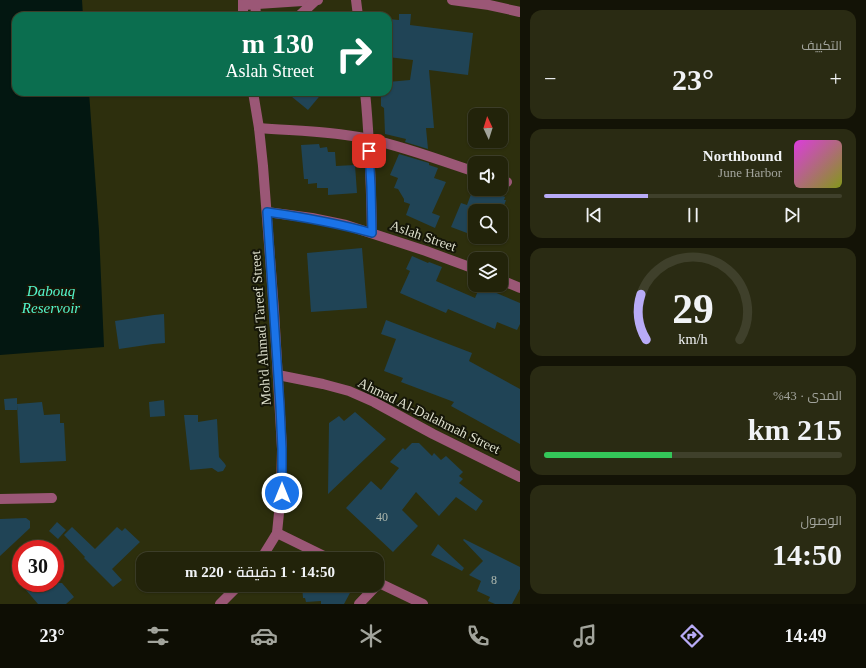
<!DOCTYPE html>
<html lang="ar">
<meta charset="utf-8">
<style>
:root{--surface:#22230a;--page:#2a2b13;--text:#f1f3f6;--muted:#a2a49c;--line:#3f402b;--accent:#b8abf7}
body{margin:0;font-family:"Times New Roman",Cairo,serif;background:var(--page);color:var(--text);direction:rtl;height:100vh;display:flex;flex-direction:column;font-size:15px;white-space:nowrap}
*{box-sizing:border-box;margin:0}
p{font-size:13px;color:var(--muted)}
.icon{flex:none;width:22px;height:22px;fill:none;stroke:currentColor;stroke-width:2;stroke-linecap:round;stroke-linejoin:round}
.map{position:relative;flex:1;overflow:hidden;direction:ltr}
.panel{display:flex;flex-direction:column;gap:10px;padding:10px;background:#131306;width:346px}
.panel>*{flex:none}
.banner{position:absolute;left:12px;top:12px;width:380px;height:84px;border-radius:12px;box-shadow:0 1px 3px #0004,0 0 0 1px var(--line);direction:rtl;background:#0b6e4f;color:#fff;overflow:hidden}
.needle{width:26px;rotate:356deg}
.buttons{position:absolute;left:468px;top:108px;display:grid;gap:8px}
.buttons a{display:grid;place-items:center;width:40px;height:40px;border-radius:8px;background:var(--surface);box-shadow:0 1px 3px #0004,0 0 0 1px var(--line);font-size:20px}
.speed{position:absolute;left:12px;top:540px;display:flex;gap:8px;font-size:20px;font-weight:700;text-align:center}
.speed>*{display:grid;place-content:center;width:52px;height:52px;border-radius:50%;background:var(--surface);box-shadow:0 1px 3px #0004,0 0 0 1px var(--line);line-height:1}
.speed .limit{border:6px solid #d22;background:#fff;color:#111}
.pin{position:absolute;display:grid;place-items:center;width:34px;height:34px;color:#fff;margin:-17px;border-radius:8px;box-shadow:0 2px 6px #0006}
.me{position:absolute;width:44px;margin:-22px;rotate:0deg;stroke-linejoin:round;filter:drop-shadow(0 0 3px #0008)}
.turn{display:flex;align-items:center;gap:14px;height:84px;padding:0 12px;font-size:18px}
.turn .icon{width:52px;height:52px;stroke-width:2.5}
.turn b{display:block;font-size:28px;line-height:34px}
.big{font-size:30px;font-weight:600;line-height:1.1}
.panel .tile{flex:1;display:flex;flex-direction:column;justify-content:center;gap:6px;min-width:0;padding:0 14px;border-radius:12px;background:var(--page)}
.panel .dial{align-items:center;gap:0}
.dial svg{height:104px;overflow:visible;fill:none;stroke:var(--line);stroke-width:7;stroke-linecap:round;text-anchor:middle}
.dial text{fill:var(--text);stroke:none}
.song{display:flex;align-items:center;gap:12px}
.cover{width:48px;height:48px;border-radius:6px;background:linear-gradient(135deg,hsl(300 70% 55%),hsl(70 70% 35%))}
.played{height:4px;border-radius:2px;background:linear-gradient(90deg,var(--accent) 35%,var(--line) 35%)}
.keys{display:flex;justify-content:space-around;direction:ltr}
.heat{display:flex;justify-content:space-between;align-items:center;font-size:22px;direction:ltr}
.charge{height:6px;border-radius:3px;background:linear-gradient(90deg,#34c759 43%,var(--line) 0)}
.trip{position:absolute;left:136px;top:552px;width:248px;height:40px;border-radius:12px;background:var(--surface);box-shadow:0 1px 3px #0004,0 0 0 1px var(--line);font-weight:600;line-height:40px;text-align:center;direction:rtl}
.dock{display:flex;height:64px;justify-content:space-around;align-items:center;background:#0e0e04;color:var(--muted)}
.dock .icon{width:28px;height:28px}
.dock .selected{color:var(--accent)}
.dock b{font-size:18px;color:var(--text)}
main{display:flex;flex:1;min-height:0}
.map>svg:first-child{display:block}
</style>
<main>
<section class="panel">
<div class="tile"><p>التكييف</p>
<div class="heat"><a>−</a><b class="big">23°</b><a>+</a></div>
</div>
<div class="tile">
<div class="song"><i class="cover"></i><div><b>Northbound</b><p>June Harbor</p></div></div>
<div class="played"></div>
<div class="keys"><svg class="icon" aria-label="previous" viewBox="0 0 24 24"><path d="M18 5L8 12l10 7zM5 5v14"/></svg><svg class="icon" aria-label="pause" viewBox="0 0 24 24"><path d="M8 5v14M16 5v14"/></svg><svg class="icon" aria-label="next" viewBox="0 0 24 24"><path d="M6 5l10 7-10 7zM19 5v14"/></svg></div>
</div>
<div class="tile dial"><svg viewBox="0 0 100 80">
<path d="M14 69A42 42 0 1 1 86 69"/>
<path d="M14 69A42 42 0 0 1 10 34" stroke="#b8abf7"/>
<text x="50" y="56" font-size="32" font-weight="700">29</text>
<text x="50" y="72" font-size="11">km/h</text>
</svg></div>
<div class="tile"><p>المدى · 43%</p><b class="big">215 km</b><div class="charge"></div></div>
<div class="tile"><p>الوصول</p><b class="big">14:50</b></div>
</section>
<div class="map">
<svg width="520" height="604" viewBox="0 0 520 604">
<rect width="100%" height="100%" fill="#2d2f0d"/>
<path fill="#031711" d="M0 0H82L83 16H16V92H89L99 231 104 347 0 355Z"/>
<g fill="#204456">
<path d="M399 14H411L410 25 473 33 468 75 429 70 434 128H426L428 149 405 142 406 139 385 134 384 108 381 106V92H388V82L410 80 413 60 388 57V19L399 20Z"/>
<path d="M286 92H323L308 110Z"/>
<path d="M319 144 320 148 327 147 328 152H335L336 166 355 165 357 193 328 195V188H317V183L308 184V179H304L301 145Z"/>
<path d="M399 154 429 163V165L438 168 434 178 446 182 432 213 440 216 435 228 406 215 410 204 404 202V199L398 189 394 188 398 178 390 175Z"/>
<path d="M473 189H486L505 197 504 200H506L502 211H475V236L451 227 461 203 467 205Z"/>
<path d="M362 248 367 308 311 312 307 253Z"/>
<path d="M412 256 428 263 429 262 442 267 436 281 475 298 480 286 520 303V324L517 330 497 322 495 329 448 309 446 313 400 293 410 271 406 269Z"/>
<path d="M164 314 165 343 153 344 119 349 115 321 154 315Z"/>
<path d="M386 320 472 353 469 361 520 389V444L451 406 454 402 401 382 403 378 384 371 396 339 381 334Z"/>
<path d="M17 398V410H5L4 399Z"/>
<path d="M164 400 165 416 150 417 149 402Z"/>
<path d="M42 402 44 415 60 414V423H64L66 461 20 463 17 404Z"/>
<path d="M355 412 386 439 328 494 329 423 339 416 344 421Z"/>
<path d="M184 415H198V422L217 419 219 457 225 464 226 466 223 471 218 472 212 468 190 470Z"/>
<path d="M412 443H419L432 456 434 453 441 460 446 456 463 472 459 476 463 479 459 483 483 501 476 511 456 497 439 516 416 492 402 510 418 526 393 552 346 508 371 481 381 490 399 468 390 462 403 448 405 450Z"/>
<path d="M26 518 30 521V528L0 556V519Z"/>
<path d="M57 522 66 530 58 539 49 531Z"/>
<path d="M72 527 95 549 117 527 122 531 125 528 140 542 112 569 122 580 113 587 84 558 85 557 64 535Z"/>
<path d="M464 539 520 567V589L512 604H495L488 601 490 597 477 591 481 581 469 575 483 561 463 540Z"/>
<path d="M438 544 464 568 462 571 431 555Z"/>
<path d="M20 583H62L74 597 66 604H38Z"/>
<path d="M302 585H340L351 591 344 604H321V601L306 602 305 598H303Z"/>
</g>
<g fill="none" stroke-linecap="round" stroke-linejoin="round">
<g stroke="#9b5776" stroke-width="10">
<path d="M243 0V16"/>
<path d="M255 0 256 16"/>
<path d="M356 0 358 16"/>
<path d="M452 0 489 5 520 12"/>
<path d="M243 5 318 0"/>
<path d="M299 16 315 1"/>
<path d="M253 92 259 128 263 166 274 310 282 449 281 493 277 533 261 559"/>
<path d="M365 92C370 139 371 186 372 233"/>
<path d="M259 128C295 131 333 131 369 139 405 147 440 160 475 172"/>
<path d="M501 180 507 182"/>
<path d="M267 212 312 218 346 225 426 251 475 269"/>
<path d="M501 280 520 288"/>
<path d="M278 375 323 384 349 391 374 402 433 434 520 477"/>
<path d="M0 499 52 498"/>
<path d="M277 533 330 559"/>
<path d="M377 582 423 604"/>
<path d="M220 604 239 585"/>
<path d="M359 604 379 583"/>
</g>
</g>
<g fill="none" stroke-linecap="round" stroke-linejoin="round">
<defs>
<path id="route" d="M282 493V449L280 406 267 212C303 217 337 223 372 233L371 187 369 151"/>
</defs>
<use href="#route" stroke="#114b97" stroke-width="10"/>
<use href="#route" stroke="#1a73e8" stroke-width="7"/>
</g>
<g text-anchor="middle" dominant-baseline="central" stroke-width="4" stroke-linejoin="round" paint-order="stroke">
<g font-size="12" fill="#aeb8ae">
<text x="382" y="517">40</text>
<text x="494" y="580">8</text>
</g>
<g font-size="14" fill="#dddfcc" stroke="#151608">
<text transform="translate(423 236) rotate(19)">Aslah Street</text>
<text transform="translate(261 328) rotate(-94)">Moh'd Ahmad Tareef Street</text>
<text transform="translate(429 416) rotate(26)">Ahmad Al-Dalahmah Street</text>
</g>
<g font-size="15" font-style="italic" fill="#53f6cc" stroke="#151608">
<text x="51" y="291">Dabouq<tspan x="51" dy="17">Reservoir</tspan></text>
</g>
</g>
</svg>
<div class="buttons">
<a><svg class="needle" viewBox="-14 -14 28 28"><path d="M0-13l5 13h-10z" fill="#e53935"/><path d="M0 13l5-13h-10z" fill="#a2a49c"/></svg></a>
<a><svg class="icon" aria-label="sound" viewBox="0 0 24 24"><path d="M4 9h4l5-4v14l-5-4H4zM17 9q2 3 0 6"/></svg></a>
<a><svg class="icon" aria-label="search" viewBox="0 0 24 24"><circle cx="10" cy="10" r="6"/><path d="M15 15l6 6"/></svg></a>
<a><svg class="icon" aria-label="layers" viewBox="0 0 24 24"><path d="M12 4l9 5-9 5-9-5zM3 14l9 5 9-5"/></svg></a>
</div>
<div class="speed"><div class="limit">30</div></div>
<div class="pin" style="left:369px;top:151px;background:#d93025"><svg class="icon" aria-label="arrive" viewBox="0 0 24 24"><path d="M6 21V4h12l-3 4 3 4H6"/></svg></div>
<svg class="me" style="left:282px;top:493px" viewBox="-20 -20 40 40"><circle r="17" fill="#1a73e8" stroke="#fff" stroke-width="3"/><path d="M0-11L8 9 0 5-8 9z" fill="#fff"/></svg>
<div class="trip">14:50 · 1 دقيقة · 220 m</div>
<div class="banner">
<div class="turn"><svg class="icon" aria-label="right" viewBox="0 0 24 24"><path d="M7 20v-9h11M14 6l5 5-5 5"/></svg><div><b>130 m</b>Aslah Street</div></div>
</div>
</div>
</main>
<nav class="dock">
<b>14:49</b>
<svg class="icon selected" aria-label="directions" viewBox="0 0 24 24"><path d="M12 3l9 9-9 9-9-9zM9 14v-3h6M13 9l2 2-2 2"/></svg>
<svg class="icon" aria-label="music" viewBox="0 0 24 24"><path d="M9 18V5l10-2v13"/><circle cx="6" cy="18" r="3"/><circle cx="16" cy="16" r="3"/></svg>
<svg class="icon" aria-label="phone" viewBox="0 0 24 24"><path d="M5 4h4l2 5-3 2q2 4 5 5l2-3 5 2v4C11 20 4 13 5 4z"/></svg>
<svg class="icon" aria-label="climate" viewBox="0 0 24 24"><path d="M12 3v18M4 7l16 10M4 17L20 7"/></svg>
<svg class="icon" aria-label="car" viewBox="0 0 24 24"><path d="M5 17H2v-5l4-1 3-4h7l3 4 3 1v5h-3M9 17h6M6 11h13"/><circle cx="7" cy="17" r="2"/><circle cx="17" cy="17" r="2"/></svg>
<svg class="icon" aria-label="filters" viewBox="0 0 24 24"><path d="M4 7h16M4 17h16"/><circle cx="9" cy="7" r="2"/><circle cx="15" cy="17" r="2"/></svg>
<b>23°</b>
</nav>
